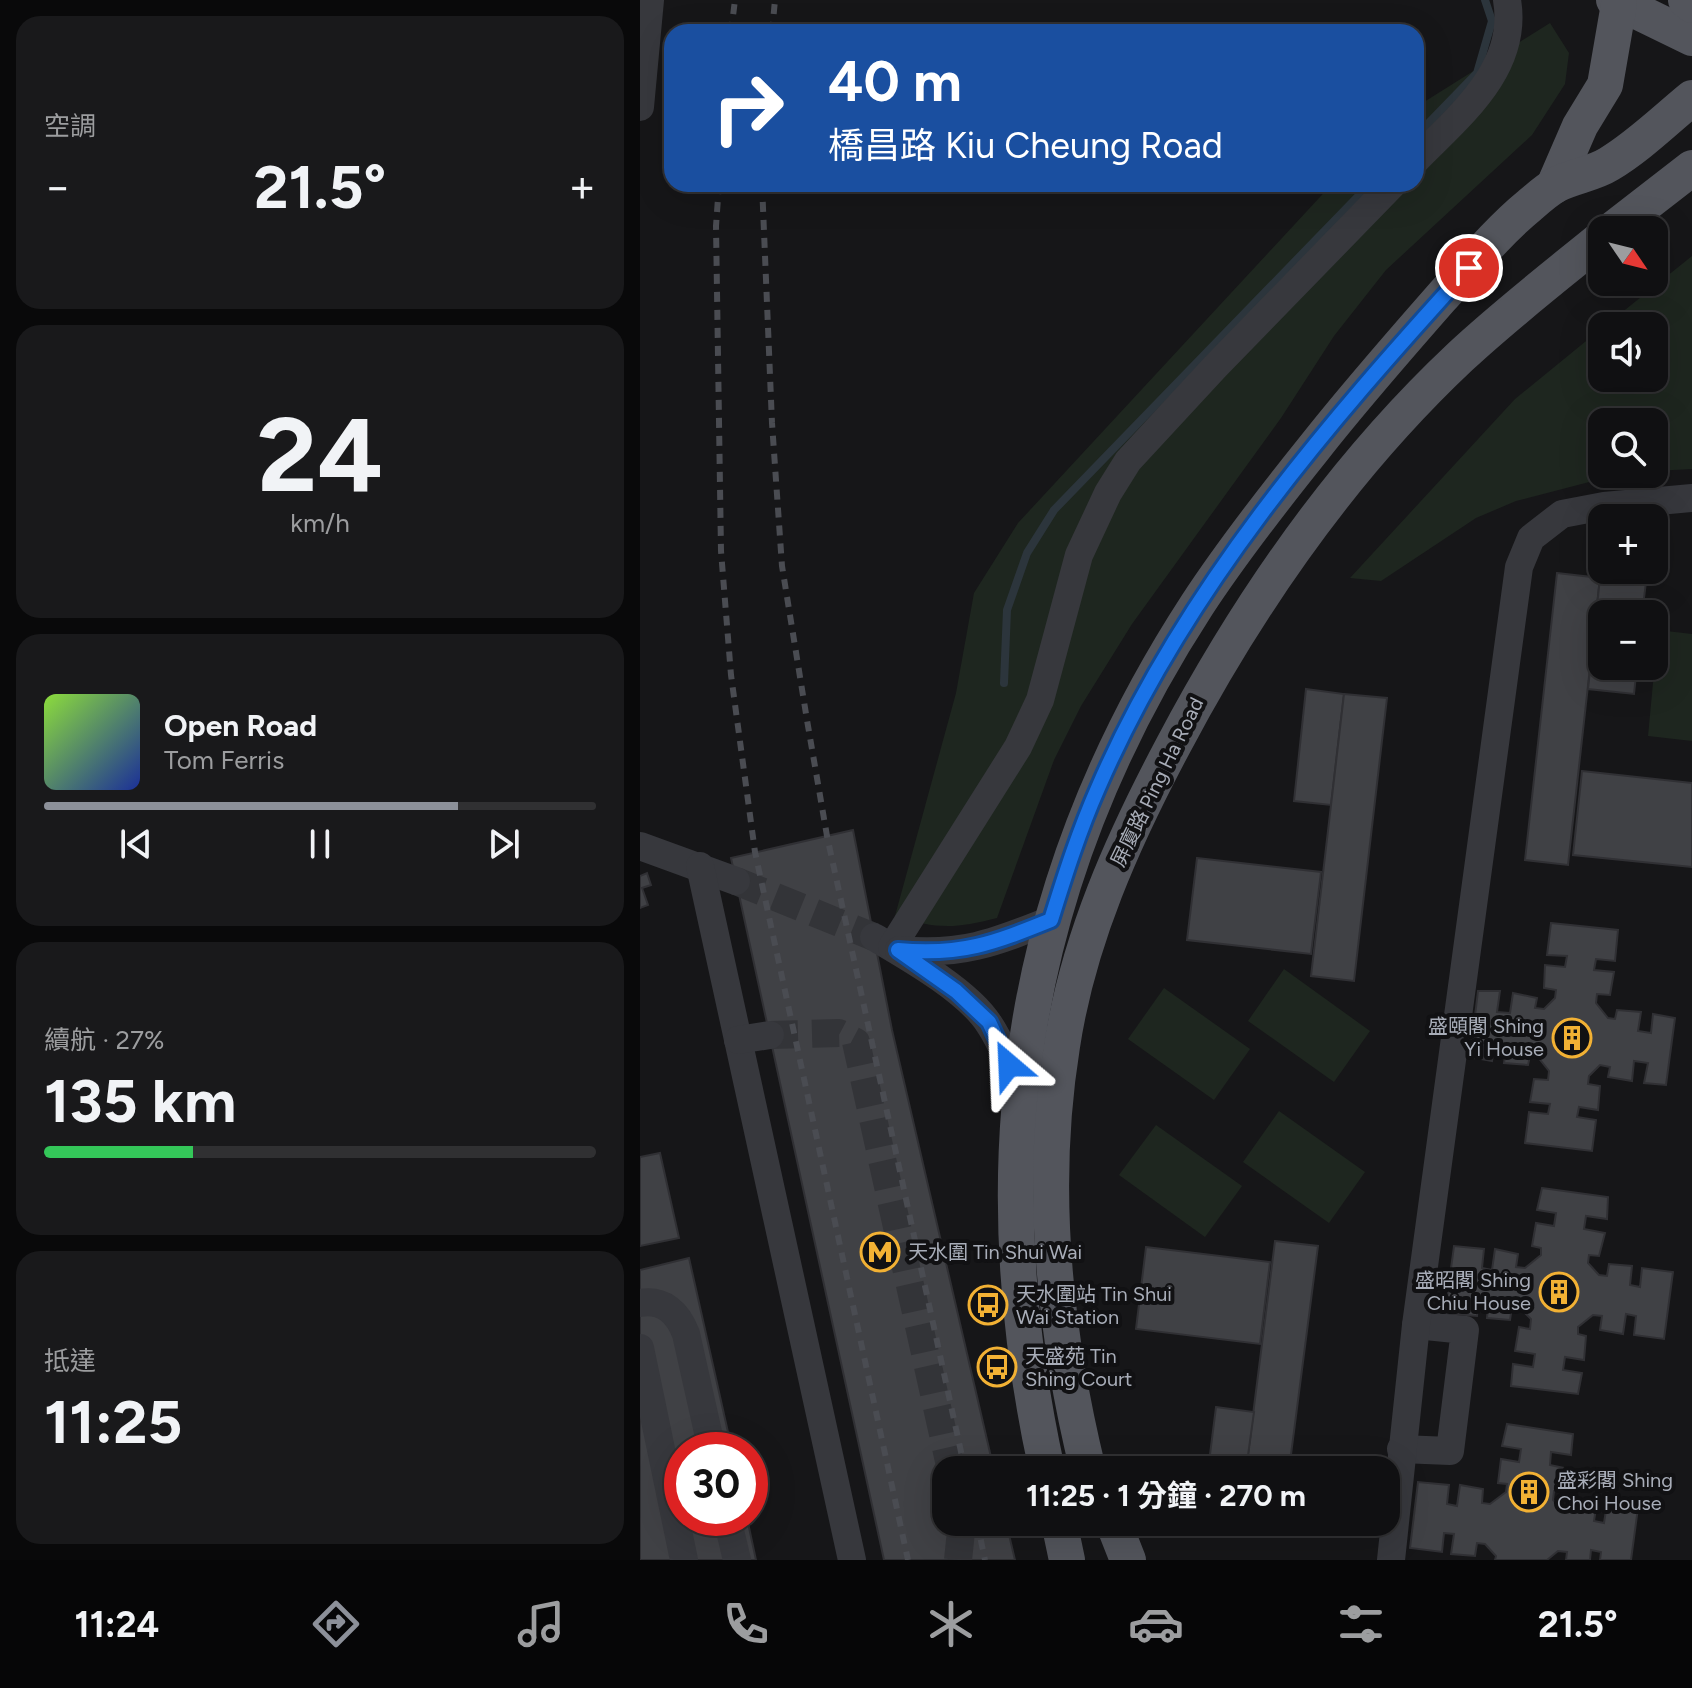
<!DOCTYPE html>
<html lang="zh-TW">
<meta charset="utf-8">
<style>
:root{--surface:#101012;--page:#19191b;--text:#f1f3f6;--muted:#9c9d9f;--line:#303032;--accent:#8c9099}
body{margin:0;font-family:Figtree,"Noto Sans TC",sans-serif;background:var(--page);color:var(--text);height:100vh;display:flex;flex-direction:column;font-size:30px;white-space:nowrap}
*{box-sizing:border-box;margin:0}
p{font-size:26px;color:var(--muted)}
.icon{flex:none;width:44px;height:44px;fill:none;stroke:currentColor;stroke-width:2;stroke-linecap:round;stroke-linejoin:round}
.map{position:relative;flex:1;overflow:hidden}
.panel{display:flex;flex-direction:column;gap:16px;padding:16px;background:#09090a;width:640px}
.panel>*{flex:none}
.banner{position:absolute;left:24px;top:24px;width:760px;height:168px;border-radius:24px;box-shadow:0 8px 32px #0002,0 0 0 2px var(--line);background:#1a4fa0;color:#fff;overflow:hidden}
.needle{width:52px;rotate:125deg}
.fabs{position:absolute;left:948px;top:216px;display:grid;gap:16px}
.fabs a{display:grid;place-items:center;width:80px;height:80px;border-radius:16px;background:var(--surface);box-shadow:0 8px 32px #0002,0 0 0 2px var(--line);font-size:40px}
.speed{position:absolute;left:24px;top:1432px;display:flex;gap:16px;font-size:40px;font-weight:700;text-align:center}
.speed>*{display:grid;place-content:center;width:104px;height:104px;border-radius:50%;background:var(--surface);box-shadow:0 8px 32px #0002,0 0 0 2px var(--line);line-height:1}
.speed .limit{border:12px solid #d22;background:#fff;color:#111}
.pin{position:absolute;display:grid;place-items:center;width:68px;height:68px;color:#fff;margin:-34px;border:4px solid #fff;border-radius:50%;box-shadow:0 2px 8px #0007}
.me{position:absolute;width:88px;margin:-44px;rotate:334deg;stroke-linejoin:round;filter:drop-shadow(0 0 6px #0008)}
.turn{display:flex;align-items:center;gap:28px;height:168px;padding:0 32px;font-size:36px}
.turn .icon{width:104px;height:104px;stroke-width:2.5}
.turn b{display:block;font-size:56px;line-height:68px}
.big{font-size:60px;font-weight:700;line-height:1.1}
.panel .widget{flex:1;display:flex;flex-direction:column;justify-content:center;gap:12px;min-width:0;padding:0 28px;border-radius:24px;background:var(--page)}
.panel .dial{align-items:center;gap:0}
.dial b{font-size:104px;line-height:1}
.song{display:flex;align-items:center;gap:24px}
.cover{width:96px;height:96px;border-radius:12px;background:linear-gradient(135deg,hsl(90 70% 55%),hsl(230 70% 35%))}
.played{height:8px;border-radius:4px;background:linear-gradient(90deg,var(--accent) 75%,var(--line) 75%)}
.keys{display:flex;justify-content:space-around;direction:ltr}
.heat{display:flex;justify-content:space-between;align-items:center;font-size:44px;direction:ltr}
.charge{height:12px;border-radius:6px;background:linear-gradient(90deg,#34c759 27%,var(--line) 0)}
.trip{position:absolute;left:292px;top:1456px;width:468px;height:80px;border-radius:24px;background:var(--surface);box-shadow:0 8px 32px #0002,0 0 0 2px var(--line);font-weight:700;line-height:80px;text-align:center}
.tabs{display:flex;height:128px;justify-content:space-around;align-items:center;background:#060607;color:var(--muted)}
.tabs .icon{width:56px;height:56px}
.tabs .selected{color:var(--accent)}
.tabs b{font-size:36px;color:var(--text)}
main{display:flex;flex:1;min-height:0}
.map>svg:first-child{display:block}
</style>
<main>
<section class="panel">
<div class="widget"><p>空調</p>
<div class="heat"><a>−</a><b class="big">21.5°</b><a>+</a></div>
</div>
<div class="widget dial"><b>24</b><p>km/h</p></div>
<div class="widget">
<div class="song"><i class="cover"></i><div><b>Open Road</b><p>Tom Ferris</p></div></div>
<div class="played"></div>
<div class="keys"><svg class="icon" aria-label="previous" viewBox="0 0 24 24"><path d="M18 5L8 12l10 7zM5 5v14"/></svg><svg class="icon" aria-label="pause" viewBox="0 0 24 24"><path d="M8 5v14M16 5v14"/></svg><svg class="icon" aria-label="next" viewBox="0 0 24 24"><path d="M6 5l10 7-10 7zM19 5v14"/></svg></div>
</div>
<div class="widget"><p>續航 · 27%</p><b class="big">135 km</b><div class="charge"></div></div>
<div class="widget"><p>抵達</p><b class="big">11:25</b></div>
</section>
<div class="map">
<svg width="1052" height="1560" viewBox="0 0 1052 1560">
<rect width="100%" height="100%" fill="#161618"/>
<g fill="#1e261f">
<path d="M910 23 929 53 925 84 892 135 746 270 694 336 641 418 492 624 441 706 414 760 357 918C315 929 296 929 255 916L316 693 334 593 378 523 692 184H776V107Z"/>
<path d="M1052 256V469L1014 471V422H962V474H980L876 501 836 518 741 581 710 578 875 399 962 328V378H1014V326H965Z"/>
<path d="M1018 630 1052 634V741L1008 736Z"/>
<path d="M644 969 730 1031 694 1082 608 1021Z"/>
<path d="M524 988 610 1049 574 1100 488 1039Z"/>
<path d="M639 1111 725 1172 689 1223 603 1162Z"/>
<path d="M516 1125 602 1186 565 1237 479 1175Z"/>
</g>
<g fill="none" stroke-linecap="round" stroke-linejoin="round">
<g stroke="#2c353c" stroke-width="8">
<path d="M776 136 837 73 852 21 845 0"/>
<path d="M364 683 367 610 387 553 414 510 730 184"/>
</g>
</g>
<g fill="#404145" stroke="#303034" stroke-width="2">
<path d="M917 573 960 578 928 865 885 860Z"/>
<path d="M960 578 1006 582 1002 614H962V666H997L994 694 948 689Z"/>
<path d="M666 689 704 694 691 805 654 801Z"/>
<path d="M704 694 747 698 714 981 671 976Z"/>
<path d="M942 771 1052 783V867L933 855Z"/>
<path d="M213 830 252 1030 354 1470H306V1522H366L375 1560H244L91 858Z"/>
<path d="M557 858 681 872 671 954 547 940Z"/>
<path d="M7 873 11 885 2 888 8 905 0 908V876Z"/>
<path d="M911 923 978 930 975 961 956 959 954 970 974 972 970 995 957 994 956 1003 968 1018 975 1019 977 1010 1001 1012 998 1031 1011 1033 1013 1014 1035 1018 1026 1085 1004 1083 1008 1063 994 1061 992 1081 968 1077 970 1067 960 1065 949 1076 948 1084 960 1086 958 1110 939 1107 937 1117 956 1120 952 1151 885 1143 889 1112 908 1114 910 1104 890 1102 894 1079 908 1080 909 1071 897 1056H890L888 1065 864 1063 867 1044 854 1042 852 1061 830 1057 838 991H860L857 1012 870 1013 873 993 897 998 895 1008 904 1009 915 998 916 990 904 988 905 965 925 967 927 956 907 955Z"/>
<path d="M20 1153 39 1238 0 1246V1157Z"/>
<path d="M902 1188 968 1197 967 1219 946 1216 944 1229 965 1233 959 1256 949 1255 948 1263 959 1275 967 1276 969 1264 992 1266 990 1285 1000 1287 1002 1268 1033 1272 1024 1339 994 1335 996 1316 986 1314 983 1334 960 1330 962 1316 953 1315 938 1327V1334L946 1336 944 1360 925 1357 923 1370 942 1373 938 1394 871 1386 873 1364 893 1367 895 1354 875 1351 879 1327 890 1329 891 1319 880 1308 872 1307 870 1320 847 1318 849 1298 839 1297 837 1316 805 1313 814 1246 844 1249 842 1268 852 1270 855 1249 878 1254 876 1267 885 1268 901 1255V1248L892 1246 896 1223 914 1226 916 1213 897 1210Z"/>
<path d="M635 1241 678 1246 649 1470H606Z"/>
<path d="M506 1247 630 1262 620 1344 496 1329Z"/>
<path d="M49 1258 92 1450H42V1518H107L116 1560H0V1270Z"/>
<path d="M576 1407 614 1412 606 1470H568Z"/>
<path d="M867 1424 933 1434 931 1455 911 1452 910 1465 929 1469 925 1492 914 1491 913 1500 924 1511 931 1512 934 1500 957 1502 954 1521 964 1523 967 1504 998 1508 991 1560H960L961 1552 951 1550 950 1560H926L927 1552 918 1551 907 1560H855L856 1556 845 1544 837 1543 835 1556 811 1554 814 1534 804 1533 802 1552 770 1548 778 1482 809 1485 807 1504 817 1506 820 1485 843 1489 842 1503 850 1504 866 1492 867 1484 858 1483 861 1459 879 1462 881 1449 862 1446Z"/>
<path d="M599 1522H642V1528Z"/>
</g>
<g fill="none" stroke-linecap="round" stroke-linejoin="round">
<g stroke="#333438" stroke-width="28" stroke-dasharray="28 14" stroke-linecap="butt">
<path d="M96 881 234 937"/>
<path d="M130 1035 199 1033 216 1042 311 1470"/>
<path d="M318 1560 322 1522"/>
</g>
<g stroke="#37383d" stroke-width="28">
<path d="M0 107 10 0"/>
<path d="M776 160C819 116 879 69 867 0"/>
<path d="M0 846 96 881"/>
<path d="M60 866 212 1560"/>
<path d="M234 937C268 957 328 991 349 1024 362 1043 370 1066 380 1087"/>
<path d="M252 947 378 747 400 700 439 555 468 493 488 461 575 367 753 184"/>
<path d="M259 950C321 956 354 943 411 920"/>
<path d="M98 1040 130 1035"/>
<path d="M0 1303C24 1299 38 1313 46 1334L72 1450"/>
<path d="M0 1348 44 1560"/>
<path d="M761 1449 810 1451 825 1330 776 1325"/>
<path d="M87 1518 97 1560"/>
<path d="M751 1560 776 1325 879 567 891 538 922 514 964 506 1052 498"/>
</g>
<g stroke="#53555c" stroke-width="36">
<path d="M974 0 1052 38"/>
<path d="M1046 0 1052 5"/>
<path d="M914 186 940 126 965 85 979 4"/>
<path d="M972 230 1052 168"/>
<path d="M407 1470C338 1156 381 876 557 605 593 550 633 499 674 448 714 397 757 348 800 299 829 267 857 232 890 205 898 198 907 190 916 185 933 176 953 174 969 164 999 146 1025 120 1052 98"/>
<path d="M448 1470C414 1331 399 1188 422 1046 438 940 483 840 533 746 608 604 702 468 820 357 865 315 914 277 962 238"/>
<path d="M419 1522 427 1560"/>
<path d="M473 1522 488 1560"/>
</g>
<g stroke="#4a4c52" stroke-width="6" stroke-dasharray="10 8" stroke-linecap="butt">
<path d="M91 32 95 0"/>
<path d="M132 32 135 0"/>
<path d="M79 184 76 226 81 551 91 675 115 852 268 1560"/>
<path d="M122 184 132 423 142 566 167 720 187 836 325 1470"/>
<path d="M337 1522 345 1560"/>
</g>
</g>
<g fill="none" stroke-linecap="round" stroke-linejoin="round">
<defs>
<path id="route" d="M369 1065 349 1022 316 991 258 950C321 956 354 943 411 920 425 875 439 831 458 788 543 591 686 425 829 268"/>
</defs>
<use href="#route" stroke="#114b97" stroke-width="20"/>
<use href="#route" stroke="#1a73e8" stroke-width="14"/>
</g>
<defs>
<symbol id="building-ring" viewBox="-11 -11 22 22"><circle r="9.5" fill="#111113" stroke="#f2b134" stroke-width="1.5"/><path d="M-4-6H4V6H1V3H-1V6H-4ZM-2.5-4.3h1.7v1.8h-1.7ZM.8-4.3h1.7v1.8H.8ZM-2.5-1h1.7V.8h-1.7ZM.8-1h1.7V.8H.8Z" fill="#f2b134"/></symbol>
<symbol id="metro-ring" viewBox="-11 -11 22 22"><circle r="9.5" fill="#111113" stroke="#f2b134" stroke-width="1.5"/><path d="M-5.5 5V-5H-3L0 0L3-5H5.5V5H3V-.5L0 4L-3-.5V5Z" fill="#f2b134"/></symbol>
<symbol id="bus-ring" viewBox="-11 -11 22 22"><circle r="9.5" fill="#111113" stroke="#f2b134" stroke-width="1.5"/><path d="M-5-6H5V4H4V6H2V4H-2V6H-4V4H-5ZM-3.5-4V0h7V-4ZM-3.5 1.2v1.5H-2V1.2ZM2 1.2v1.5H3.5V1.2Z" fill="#f2b134"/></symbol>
</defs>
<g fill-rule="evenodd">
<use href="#building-ring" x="910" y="1016" width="44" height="44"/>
<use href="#metro-ring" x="218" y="1230" width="44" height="44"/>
<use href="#building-ring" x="897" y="1270" width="44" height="44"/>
<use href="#bus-ring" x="326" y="1283" width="44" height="44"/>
<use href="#bus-ring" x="335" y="1345" width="44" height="44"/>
<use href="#building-ring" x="867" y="1470" width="44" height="44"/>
</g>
<g text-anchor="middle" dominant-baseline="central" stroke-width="8" stroke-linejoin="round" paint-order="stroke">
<g font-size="20" fill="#a8adb8" stroke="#111113">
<text transform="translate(517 782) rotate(-64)">屏廈路 Ping Ha Road</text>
</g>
<g font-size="20" fill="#a8adb8" stroke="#111113" text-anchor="start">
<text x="904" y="1026" text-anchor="end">盛頤閣 Shing<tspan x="904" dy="23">Yi House</tspan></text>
<text x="268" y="1252">天水圍 Tin Shui Wai</text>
<text x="891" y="1280" text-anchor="end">盛昭閣 Shing<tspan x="891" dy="23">Chiu House</tspan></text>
<text x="376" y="1294">天水圍站 Tin Shui<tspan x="376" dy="23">Wai Station</tspan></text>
<text x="385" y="1356">天盛苑 Tin<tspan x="385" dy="23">Shing Court</tspan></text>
<text x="917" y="1480">盛彩閣 Shing<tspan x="917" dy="23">Choi House</tspan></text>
</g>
</g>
</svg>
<div class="fabs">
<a><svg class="needle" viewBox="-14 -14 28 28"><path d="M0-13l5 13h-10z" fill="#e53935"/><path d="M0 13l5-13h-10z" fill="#9c9d9f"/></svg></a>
<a><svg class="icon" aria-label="sound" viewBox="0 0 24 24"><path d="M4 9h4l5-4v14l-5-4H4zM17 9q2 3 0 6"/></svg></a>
<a><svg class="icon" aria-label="search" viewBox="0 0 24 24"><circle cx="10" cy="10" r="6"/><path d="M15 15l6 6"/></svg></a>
<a>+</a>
<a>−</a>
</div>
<div class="speed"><div class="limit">30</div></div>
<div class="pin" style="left:829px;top:268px;background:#d93025"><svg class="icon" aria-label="arrive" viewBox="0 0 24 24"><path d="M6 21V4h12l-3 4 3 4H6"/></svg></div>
<svg class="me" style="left:369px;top:1065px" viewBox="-20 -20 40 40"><path d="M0-17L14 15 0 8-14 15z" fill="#1a73e8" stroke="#fff" stroke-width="4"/></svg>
<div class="trip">11:25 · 1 分鐘 · 270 m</div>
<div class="banner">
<div class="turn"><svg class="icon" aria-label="right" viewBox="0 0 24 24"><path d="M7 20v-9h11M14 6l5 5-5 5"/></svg><div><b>40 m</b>橋昌路 Kiu Cheung Road</div></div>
</div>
</div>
</main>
<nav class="tabs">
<b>11:24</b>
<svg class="icon selected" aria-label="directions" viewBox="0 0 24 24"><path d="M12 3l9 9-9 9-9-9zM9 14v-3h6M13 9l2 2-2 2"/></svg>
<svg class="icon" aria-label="music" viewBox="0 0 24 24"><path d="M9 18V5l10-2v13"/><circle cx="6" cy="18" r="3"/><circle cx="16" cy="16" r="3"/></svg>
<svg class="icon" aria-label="phone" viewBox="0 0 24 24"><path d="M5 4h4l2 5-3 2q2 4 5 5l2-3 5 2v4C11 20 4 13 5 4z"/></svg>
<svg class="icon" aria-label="climate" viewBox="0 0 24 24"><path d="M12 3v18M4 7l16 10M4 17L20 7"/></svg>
<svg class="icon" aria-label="car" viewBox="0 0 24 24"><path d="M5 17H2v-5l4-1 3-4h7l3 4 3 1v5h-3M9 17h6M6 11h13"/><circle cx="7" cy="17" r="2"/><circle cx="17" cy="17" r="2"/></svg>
<svg class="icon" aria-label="filters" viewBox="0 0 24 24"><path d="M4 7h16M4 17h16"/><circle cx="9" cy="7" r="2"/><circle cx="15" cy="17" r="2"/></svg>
<b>21.5°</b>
</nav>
